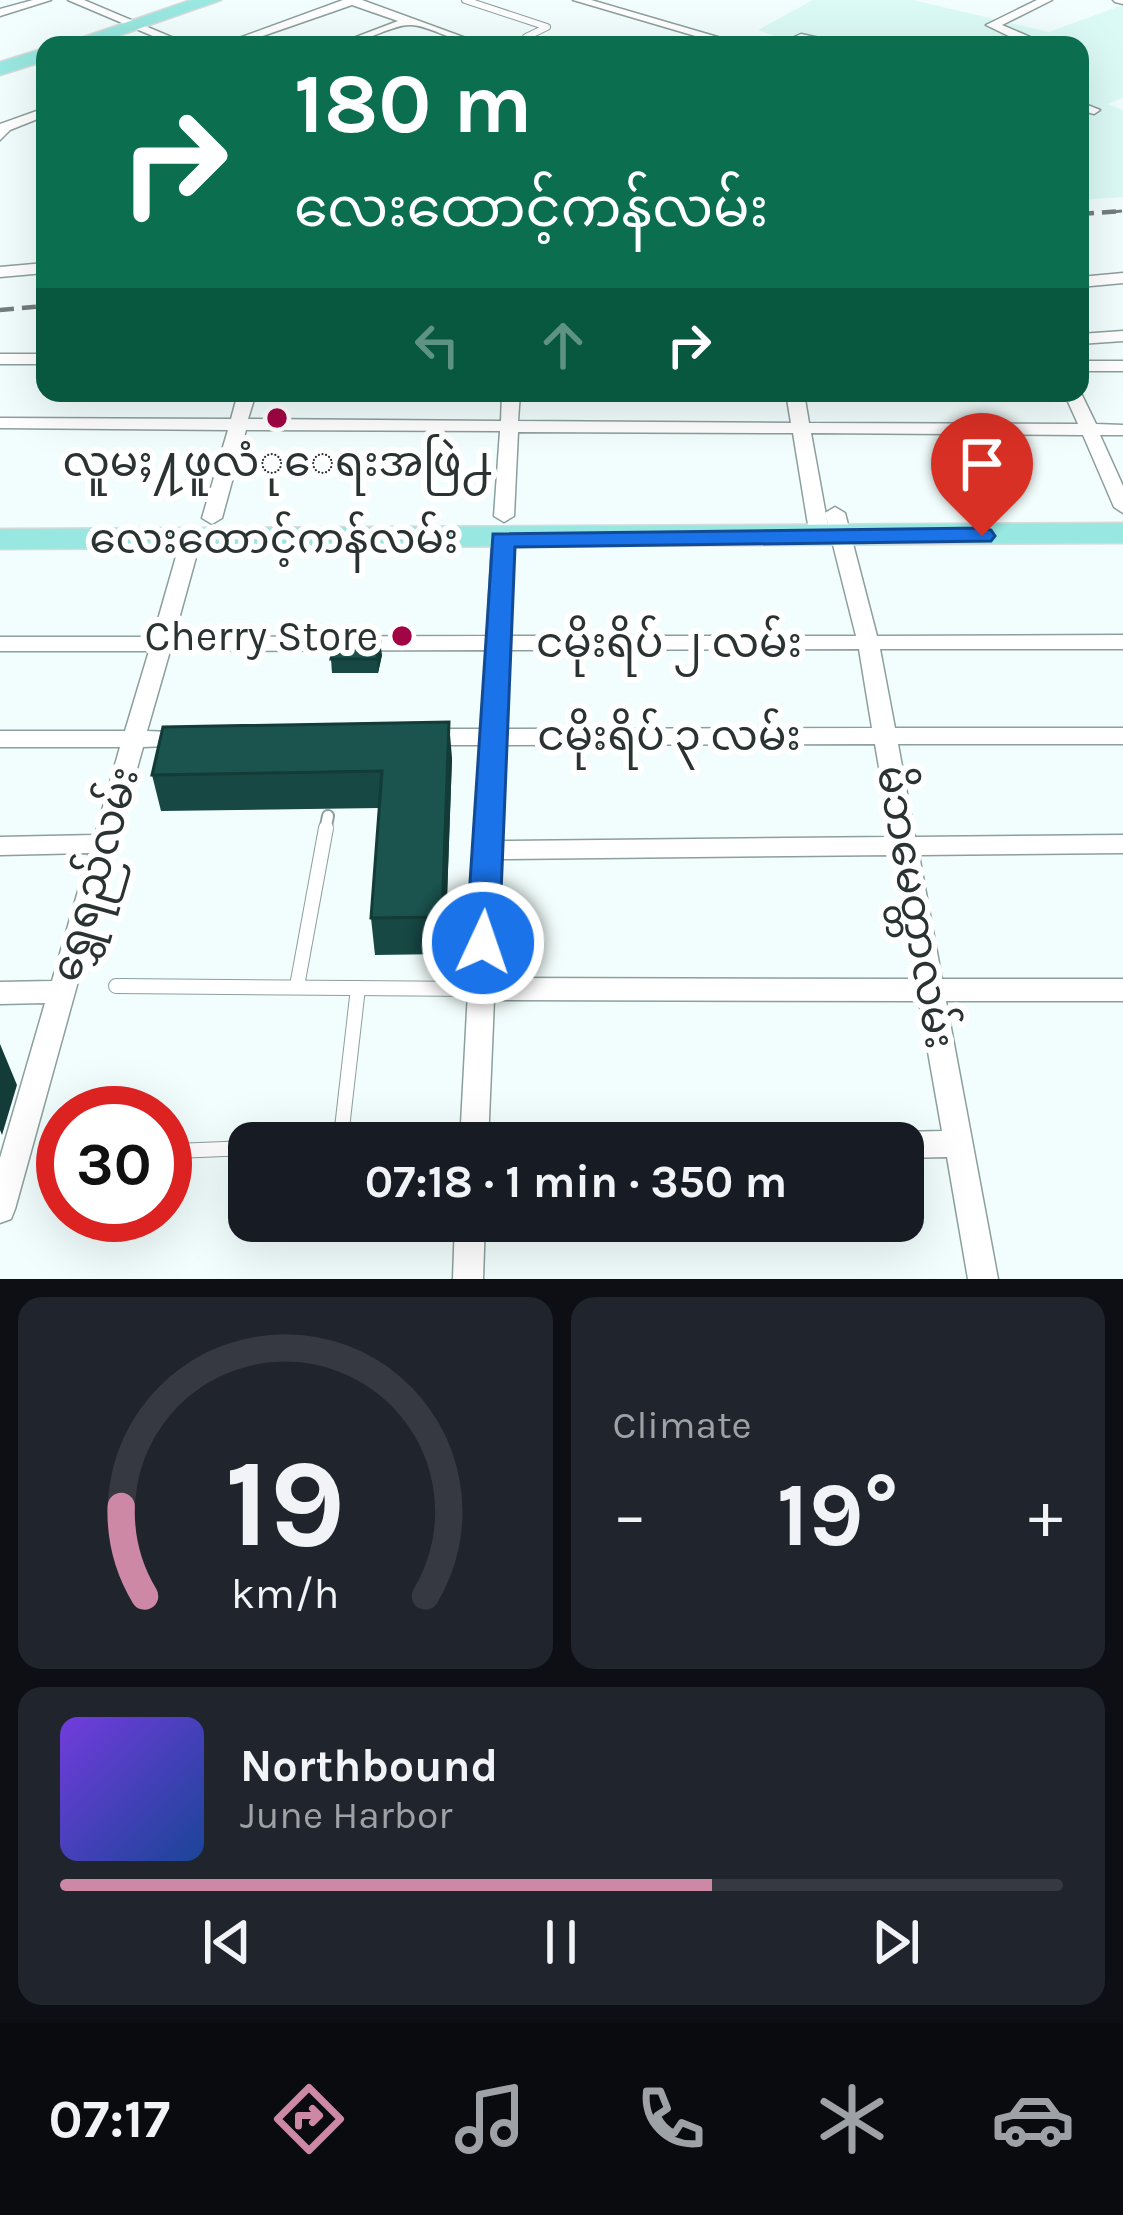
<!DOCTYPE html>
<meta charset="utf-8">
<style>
:root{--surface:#171b24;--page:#20242c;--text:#f1f3f6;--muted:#9ea1a6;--line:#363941;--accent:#cd88a6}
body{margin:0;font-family:Karla,"Noto Sans Myanmar",sans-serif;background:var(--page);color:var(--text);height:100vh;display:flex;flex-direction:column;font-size:45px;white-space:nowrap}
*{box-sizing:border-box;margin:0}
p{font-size:39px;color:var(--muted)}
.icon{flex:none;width:66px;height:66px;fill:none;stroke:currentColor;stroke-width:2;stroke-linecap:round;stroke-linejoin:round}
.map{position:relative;height:1279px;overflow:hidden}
.drawer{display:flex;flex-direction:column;gap:18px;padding:18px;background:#0d0f14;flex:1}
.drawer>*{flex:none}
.hud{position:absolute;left:36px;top:36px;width:1053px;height:366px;border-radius:24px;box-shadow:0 12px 48px #0002;background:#0b6e4f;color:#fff;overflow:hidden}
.speed{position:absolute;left:36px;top:1086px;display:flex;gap:24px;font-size:60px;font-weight:700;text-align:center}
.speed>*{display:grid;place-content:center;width:156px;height:156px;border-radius:50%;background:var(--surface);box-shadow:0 12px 48px #0002;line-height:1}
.speed .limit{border:18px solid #d22;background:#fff;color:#111}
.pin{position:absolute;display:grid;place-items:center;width:102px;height:102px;color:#fff;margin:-123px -51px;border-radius:50% 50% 50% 0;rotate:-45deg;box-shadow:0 0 12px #0007}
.pin .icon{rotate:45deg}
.me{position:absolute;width:132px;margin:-66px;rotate:3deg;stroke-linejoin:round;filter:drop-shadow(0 0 9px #0008)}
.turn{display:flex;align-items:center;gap:42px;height:252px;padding:0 60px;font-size:54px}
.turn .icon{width:156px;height:156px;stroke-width:2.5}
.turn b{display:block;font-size:84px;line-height:102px}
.lanes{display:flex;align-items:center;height:114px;padding:0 60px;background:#0003;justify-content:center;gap:60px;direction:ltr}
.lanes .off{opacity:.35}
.big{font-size:90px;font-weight:700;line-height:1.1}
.drawer .widget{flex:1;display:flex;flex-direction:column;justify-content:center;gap:18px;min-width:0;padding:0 42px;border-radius:24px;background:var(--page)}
.drawer .dial{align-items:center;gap:0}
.dial svg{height:312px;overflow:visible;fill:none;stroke:var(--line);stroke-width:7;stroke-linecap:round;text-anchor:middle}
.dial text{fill:var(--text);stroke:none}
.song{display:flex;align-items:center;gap:36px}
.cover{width:144px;height:144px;border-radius:18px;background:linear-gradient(135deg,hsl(260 70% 55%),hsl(220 70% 35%))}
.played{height:12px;border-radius:6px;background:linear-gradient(90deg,var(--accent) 65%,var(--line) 65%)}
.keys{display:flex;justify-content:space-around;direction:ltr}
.heat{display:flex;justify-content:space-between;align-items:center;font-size:66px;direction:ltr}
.drawer .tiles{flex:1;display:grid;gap:18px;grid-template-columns:1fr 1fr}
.widget:last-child{grid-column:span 2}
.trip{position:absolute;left:228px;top:1122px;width:696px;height:120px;border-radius:24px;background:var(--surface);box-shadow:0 12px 48px #0002;font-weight:700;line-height:120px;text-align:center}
.tab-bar{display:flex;height:192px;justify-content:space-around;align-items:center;background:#090b0e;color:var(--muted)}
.tab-bar .icon{width:84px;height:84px}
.tab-bar .on{color:var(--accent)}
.tab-bar b{font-size:54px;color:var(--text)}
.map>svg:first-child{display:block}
</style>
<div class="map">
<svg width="1123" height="1279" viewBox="0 0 1123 1279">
<rect width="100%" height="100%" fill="#f2fefd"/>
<path fill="#dbf9f5" d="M813 0H913L1049 32 1123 5V98L1108 104 1123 110V197L1080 200V45H801L758 30Z"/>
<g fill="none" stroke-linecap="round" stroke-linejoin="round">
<defs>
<path id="service-far2" d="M465 0 547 27 526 37 553 45"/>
<path id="service-far1" d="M325 831 328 816"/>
<g id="service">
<path d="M116 986 477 989"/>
<path d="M297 986 326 828"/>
<path d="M326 1143 342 1128 358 988"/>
<path d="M175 1151 249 1148"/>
</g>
<g id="minor">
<path d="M33 0H51L0 16V9Z"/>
<path d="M68 0H84L190 45H174Z"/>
<path d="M343 0H362L485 45C456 45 431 25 410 25 389 25 363 45 335 45L398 21 352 5 237 45H220Z"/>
<path d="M573 0H591L745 45H726Z"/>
<path d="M1037 0H1052L1002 25 1030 37 1029 45H1017L1019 41 986 25Z"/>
<path d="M1113 0H1123V4L1115 2Z"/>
<path d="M801 34 838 42 840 45 802 42 776 45Z"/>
<path d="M1080 102 1100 110 1094 114 1080 110Z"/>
<path d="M45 108V116L10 130 0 140V124Z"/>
<path d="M45 263V273L0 277V267Z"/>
<path d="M1123 273V283L1080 287V277Z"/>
<path d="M1123 331V341L1080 344V334Z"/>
<rect x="0" y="354" width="45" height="10"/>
<rect x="1080" y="361" width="43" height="10"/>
<path d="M1080 391 1096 424 1123 425V435H1100L1123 486V513L1114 507 1083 435 811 433 830 537 820 543 810 537 793 433 518 432 514 516 504 522 494 516 500 431 246 430 222 518 212 524 202 518 228 430 0 428V418L231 419 238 393H256L248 419 501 421 502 393H520L518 421 791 423 786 393H804L809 423 1078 424 1064 393Z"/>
<path d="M835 507 845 513 877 636 1123 635V649H880L895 728H1123V744H898L915 837 1123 835V853L919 855 942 979H1123V1001H946L998 1279H968L947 1157 903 1158V1143H890L893 1136 903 1132 942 1131 919 1001 494 1000 488 1143H460L481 745H422L414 743 411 737 414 731 422 729H482L486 650 170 651 147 731 194 733 197 739 194 745 143 747 15 1209 11 1219 0 1223V1158L45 1003 0 1004V982L52 981 89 853 0 855V837L95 835 120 747H0V731H125L149 651H0V637H153L181 539 191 533 201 539 174 637 487 636 492 540 502 534 512 540 508 636H856L825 513ZM859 649 872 728 504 729 507 650ZM875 744 891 837 500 841 504 745ZM894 855 916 979 495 978 499 859Z"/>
<path d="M455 1221H485L483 1279H453Z"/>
</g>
<g id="primary">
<path d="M191 0H221L92 45H61Z"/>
<path d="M45 48V61L0 75V62Z"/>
<path d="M1123 523V543L0 549V529Z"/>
</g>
</defs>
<use href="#service-far2" stroke="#8c9f9c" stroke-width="8"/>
<use href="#service-far1" stroke="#8c9f9c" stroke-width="14"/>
<use href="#service" stroke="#8c9f9c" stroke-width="16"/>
<use href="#minor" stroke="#8c9f9c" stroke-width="3"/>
<use href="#primary" stroke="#d9dada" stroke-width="3"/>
<use href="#service-far2" stroke="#fff" stroke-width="6"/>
<use href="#service-far1" stroke="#fff" stroke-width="10"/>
<use href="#service" stroke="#fff" stroke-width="14"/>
<use href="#minor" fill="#fff" fill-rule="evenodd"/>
<use href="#primary" fill="#98e7e0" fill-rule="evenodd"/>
<path stroke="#747d7c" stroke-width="3" stroke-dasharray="10 6" stroke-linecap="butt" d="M1112 212 1123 211"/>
<g stroke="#747d7c" stroke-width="4.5" stroke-dasharray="14 8" stroke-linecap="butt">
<path d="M1080 214 1123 211"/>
<path d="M0 310 45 306"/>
</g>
</g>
<g fill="#174844">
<path d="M382 655 378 673H332L331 659Z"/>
<path d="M452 758 445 954 375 955 371 918 380 808 161 811 152 775Z"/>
</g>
<g fill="#133b37">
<path d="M380 641 382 655 378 673 377 659Z"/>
<path d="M449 722 452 758 445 954 442 917Z"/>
<path d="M0 1044 17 1085 2 1135 0 1130Z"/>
</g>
<g fill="#1b544f" stroke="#133b37" stroke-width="3">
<path d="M335 641H380L377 659H331Z"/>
<path d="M449 722 442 917 371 918 382 771 152 775 163 727Z"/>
</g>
<path fill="#1a73e8" stroke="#114b97" stroke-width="3" d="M982 528 991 530 995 536 991 541 515 547 499 943 494 952 483 956 471 952 466 943 493 534Z"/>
<g fill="#a10544" stroke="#fff" stroke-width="4.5">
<circle cx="277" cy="418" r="12"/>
<circle cx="402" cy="636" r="12"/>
</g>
<g text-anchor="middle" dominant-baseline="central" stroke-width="12" stroke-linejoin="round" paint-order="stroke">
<g font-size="42" fill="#2b3332" stroke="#fff">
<text x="277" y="462">လူမႈ႔ဖူလံုေရးအဖြဲ႕</text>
<text x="378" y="636" text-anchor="end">Cherry Store</text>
</g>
<g font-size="42" fill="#2b3332" stroke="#fff">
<text x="274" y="539">လေးထောင့်ကန်လမ်း</text>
<text x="669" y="643">ငမိုးရိပ် ၂ လမ်း</text>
<text x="669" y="736">ငမိုးရိပ် ၃ လမ်း</text>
<text transform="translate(95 874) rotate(-74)">ရွှေရည်လမ်း</text>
<text transform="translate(916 907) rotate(80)">မိဘမေတ္တာလမ်း</text>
</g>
</g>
</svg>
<div class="speed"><div class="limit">30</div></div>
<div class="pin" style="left:982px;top:536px;background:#d93025"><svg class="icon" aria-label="arrive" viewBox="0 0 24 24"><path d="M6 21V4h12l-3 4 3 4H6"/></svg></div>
<svg class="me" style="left:483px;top:943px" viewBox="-20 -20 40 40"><circle r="17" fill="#1a73e8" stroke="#fff" stroke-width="3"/><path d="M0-11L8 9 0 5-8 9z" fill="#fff"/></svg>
<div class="trip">07:18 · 1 min · 350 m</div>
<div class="hud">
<div class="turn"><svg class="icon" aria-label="right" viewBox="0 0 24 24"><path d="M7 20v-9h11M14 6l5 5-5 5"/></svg><div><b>180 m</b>လေးထောင့်ကန်လမ်း</div></div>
<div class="lanes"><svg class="icon off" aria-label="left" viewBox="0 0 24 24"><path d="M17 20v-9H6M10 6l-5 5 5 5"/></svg><svg class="icon off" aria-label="ahead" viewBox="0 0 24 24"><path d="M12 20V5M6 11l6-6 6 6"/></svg><svg class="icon" aria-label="right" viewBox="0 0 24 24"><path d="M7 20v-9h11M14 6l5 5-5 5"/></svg></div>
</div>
</div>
<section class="drawer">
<div class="tiles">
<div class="widget dial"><svg viewBox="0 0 100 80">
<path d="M14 69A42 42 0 1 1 86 69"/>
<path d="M14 69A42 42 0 0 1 8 46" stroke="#cd88a6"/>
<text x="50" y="56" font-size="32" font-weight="700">19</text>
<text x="50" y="72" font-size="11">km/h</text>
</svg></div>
<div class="widget"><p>Climate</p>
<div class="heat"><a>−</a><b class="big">19°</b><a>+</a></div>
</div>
<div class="widget">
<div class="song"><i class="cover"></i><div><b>Northbound</b><p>June Harbor</p></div></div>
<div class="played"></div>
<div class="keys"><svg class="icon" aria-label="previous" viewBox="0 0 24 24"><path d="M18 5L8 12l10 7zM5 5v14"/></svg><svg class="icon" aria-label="pause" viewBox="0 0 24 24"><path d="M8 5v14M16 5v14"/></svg><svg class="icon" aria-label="next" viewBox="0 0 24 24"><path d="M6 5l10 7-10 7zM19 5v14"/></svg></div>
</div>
</div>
</section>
<nav class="tab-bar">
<b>07:17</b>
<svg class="icon on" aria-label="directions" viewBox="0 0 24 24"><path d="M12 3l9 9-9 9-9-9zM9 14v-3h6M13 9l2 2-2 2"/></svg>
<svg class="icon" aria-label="music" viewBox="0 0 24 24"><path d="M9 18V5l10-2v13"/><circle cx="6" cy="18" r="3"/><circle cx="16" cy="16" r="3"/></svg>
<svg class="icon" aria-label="phone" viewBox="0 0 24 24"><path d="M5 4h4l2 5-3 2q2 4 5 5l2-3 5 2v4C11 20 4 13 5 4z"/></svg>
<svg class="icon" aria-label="climate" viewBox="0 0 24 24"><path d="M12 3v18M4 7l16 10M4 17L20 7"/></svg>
<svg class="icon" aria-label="car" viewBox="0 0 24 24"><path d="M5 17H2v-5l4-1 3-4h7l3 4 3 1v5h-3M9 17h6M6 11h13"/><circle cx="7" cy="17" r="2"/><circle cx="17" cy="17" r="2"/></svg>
</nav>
